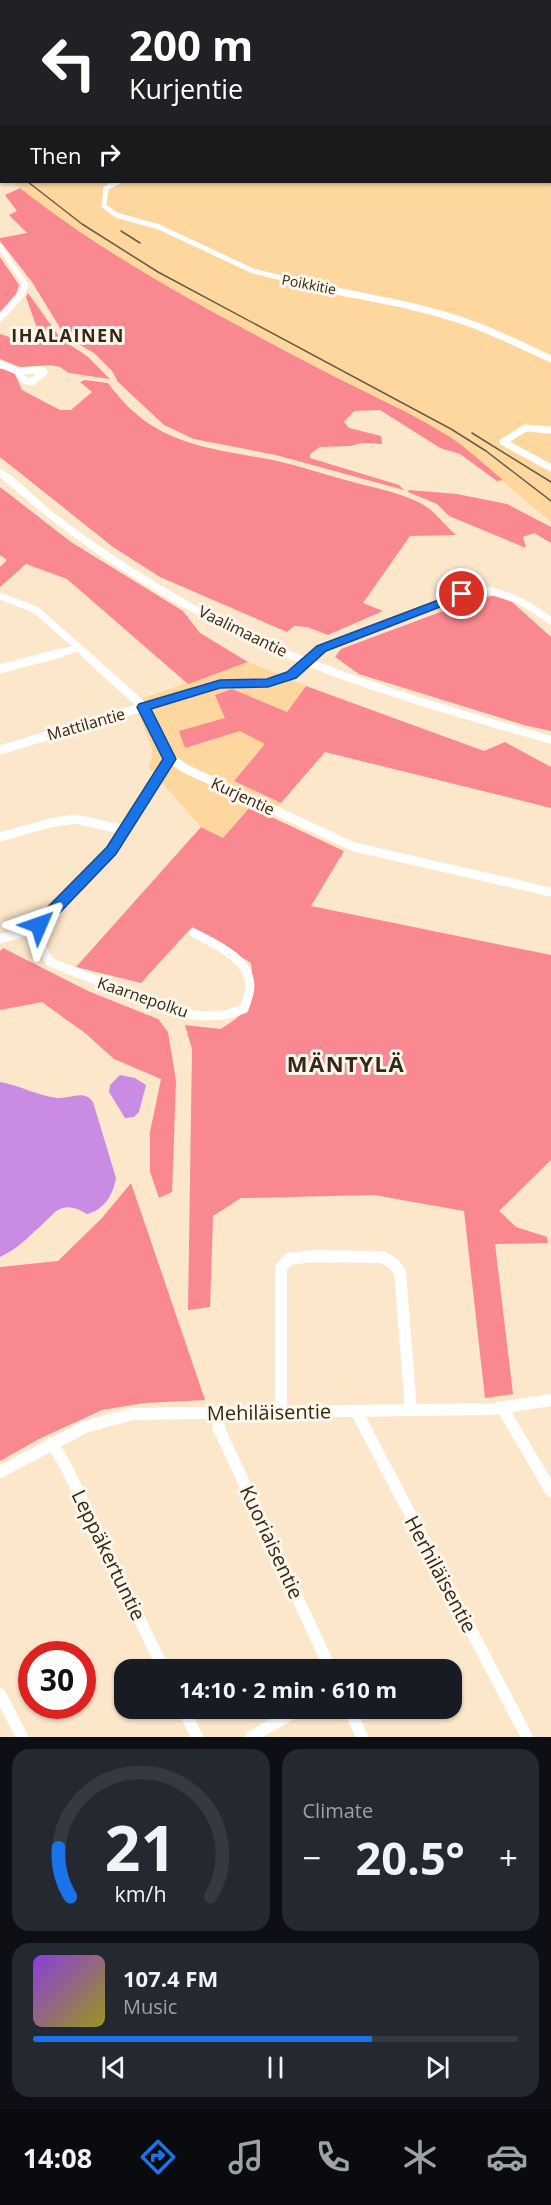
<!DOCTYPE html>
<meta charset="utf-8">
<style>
:root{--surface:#171b24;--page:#242831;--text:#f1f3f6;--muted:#9ea1a6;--line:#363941;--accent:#1a73e8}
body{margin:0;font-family:"Open Sans",sans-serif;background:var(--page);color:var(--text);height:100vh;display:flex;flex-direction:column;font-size:22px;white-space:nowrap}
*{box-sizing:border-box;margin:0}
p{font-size:20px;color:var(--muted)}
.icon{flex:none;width:33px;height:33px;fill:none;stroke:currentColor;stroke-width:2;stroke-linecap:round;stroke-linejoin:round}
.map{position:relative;height:1737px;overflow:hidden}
.details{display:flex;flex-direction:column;gap:12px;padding:12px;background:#0d0f14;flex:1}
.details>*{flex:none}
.banner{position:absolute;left:0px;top:0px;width:552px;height:183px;box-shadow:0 2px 4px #0004;background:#202124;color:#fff;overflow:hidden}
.speed{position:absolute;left:18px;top:1641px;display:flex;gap:12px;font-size:30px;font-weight:700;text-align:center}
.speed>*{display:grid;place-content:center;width:78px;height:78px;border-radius:50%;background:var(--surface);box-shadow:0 2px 4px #0004;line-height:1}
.speed .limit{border:9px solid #d22;background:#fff;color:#111}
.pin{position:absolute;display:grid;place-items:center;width:51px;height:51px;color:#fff;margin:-26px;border:3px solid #fff;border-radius:50%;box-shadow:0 2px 6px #0007}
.me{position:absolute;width:66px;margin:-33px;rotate:47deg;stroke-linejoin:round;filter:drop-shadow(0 0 4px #0008)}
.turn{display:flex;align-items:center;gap:21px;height:126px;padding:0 30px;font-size:27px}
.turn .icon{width:78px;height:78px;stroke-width:2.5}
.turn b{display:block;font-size:42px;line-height:51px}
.then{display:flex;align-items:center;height:57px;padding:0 30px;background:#0003;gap:12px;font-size:22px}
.big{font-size:45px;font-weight:700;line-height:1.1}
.details .card{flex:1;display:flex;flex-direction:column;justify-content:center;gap:9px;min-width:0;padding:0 21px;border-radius:18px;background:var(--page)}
.details .dial{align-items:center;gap:0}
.dial svg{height:156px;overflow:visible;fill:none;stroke:var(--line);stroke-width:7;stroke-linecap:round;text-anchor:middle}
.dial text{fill:var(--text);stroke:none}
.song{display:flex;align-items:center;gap:18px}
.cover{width:72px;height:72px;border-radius:9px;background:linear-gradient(135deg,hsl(270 70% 55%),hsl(60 70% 35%))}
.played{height:6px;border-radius:3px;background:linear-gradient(90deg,var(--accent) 70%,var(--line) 70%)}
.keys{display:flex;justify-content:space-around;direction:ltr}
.heat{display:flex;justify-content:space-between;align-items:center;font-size:33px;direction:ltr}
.details .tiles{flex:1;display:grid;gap:12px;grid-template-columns:1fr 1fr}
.card:last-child{grid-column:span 2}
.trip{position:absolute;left:114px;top:1659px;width:348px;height:60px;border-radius:18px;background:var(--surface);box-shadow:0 2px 4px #0004;font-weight:700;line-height:60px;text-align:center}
.tabs{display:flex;height:96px;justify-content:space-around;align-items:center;background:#090b0e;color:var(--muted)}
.tabs .icon{width:42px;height:42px}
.tabs .selected{color:var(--accent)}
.tabs b{font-size:27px;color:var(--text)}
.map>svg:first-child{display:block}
</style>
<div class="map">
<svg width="551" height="1737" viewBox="0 0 551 1737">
<rect width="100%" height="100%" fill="#fce7cb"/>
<g fill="#fed79f">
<path d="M0 0H551V522L451 438 400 409 320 369 152 280 45 208 12 182H550V2H2L1 172Z"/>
<path d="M248 662 306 686 287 712 225 718 185 748 240 731 266 744 234 781 281 803 270 815 249 807 223 838 201 827 148 767 152 757V749L134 701Z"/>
</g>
<g fill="#fa8890">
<path d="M20 188C111 260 214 313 316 367 361 391 407 410 450 437 468 449 486 466 503 480L497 481 460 454 440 448 380 410 354 411 344 422 349 428 381 436 382 444 362 443 350 446 320 447 310 454V458L399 485 404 490 276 455 194 439 164 425 118 382 112 371 94 353 65 336 32 282 0 241V238L27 233 9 215 17 211 5 195Z"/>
<path d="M0 257 19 285 16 294 0 312Z"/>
<path d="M28 293 61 339 87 356 110 379 69 373 60 367 50 365 20 367 0 359V334L12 338 39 334 26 297Z"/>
<path d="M4 368 15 374 22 390 60 410H71L92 392 80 382 85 380 108 383C153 445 204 447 273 460 300 466 326 475 353 482 375 488 397 492 418 502 435 510 443 524 456 535L410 536 363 603 383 611 328 635 307 627 294 626 287 632 160 577 113 547 0 457V369Z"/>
<path d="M0 487 71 542 183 611 200 633 248 662 188 684 67 579 26 564 0 587V567L7 560 0 555Z"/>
<path d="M409 490 457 494 507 504 551 527V543L534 533 523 537 526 548 449 516 437 504 408 492Z"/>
<path d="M494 596 512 602 551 637V731L524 725 359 674 335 657 341 649 478 598Z"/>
<path d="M306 686 484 751 505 742 551 767V808L325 752 281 803 234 781 265 744 240 731 185 748 179 731 225 718 215 695 232 689 287 712Z"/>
<path d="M250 807 344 851 311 906 551 955V1160L499 1211 516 1227 547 1237 548 1243 495 1244 513 1394 485 1398 464 1211 374 1195 241 1198 213 1216 210 1307 188 1310 192 1049 185 1025 221 1029C255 1006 256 1004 251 963L192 927 141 983 76 967 201 827 223 838Z"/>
<path d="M3 948 88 991 158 1019 168 1032 176 1081 172 1192 159 1198 150 1172V1132L161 1079 114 1059 85 1033 42 1002 0 1010V951Z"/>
<path d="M131 1183 205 1400 144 1403 102 1410 39 1439 0 1461V1267L58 1261 102 1218Z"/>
</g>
<g fill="#ca8be2">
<path d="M120 1075 135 1078 146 1085 139 1112 134 1117 125 1118 109 1092 110 1085Z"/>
<path d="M0 1082C19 1085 38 1096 57 1098 70 1099 84 1089 93 1102L116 1178C113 1195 104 1210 87 1214 59 1197 55 1215 35 1231 25 1241 13 1251 0 1257Z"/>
</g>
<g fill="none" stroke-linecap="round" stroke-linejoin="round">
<g stroke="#fff" stroke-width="5">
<path d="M91 2 94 0"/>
<path d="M118 182 106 188 104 206 116 215 159 227 253 271 315 286"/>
<path d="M0 247 25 284 24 286"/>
</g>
<g stroke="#fff" stroke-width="7">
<path d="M308 285C361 297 415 304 466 322 495 332 523 346 551 359"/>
<path d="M0 318 20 296 25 285"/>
<path d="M0 364 17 371"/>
<path d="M41 370 44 372 32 382 24 380 17 371Z"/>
<path d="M551 430 525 428 503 442 551 468"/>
<path d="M0 596 36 610 86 654"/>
<path d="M55 654 79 648"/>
<path d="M315 654 322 648 478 589C507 592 528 604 551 621"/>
</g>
<g stroke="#fff" stroke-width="9">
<path d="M84 653 144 707 166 755 184 768 354 847 551 892"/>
<path d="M0 669 61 653"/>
<path d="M0 750 220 684 268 683 292 675 317 653"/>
<path d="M0 837 50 823 76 819 124 830"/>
<path d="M31 929 50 962 179 1013 203 1016 225 1015 244 1009C246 1002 250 994 250 986 249 958 215 944 194 933"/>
<path d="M0 939 22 933 48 919 111 851 169 759"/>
</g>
<g stroke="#fff" stroke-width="12">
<path d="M503 1409 551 1491"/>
<path d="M281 1411V1268L289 1259 313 1256 383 1257 394 1264 400 1272 411 1410"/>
<path d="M356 1411 527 1737"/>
<path d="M217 1413 219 1429 331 1670"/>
<path d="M52 1443 65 1465 164 1670"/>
<path d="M0 1472 85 1427 132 1414 493 1409 551 1400"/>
<path d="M0 1694 22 1737"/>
<path d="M183 1708 197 1737"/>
<path d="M349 1708 362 1737"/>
<path d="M251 1737 301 1708"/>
</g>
<path fill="#fff" fill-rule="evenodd" d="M0 469C15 475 38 501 53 512 93 543 134 570 177 595 293 663 423 699 551 736V744C475 722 399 701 325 673 206 628 95 562 0 477Z"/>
<g stroke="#695a45" stroke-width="1.5">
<path d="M28 182 82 224 158 272 451 429 486 451 551 501"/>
<path d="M121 231 140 243"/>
<path d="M472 433 551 482"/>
</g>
</g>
<path fill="#1a73e8" stroke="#114b97" stroke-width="1.5" d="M462 591 466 592V597L326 651 296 678 268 687 220 688 151 709 176 759 116 854 44 929H34L32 925 34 921 107 847 163 759 137 707 139 704 220 680 267 679 287 672 317 646Z"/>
<g text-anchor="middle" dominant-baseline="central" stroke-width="6" stroke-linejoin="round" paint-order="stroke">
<g font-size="14" fill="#352815" stroke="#fef7ed">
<text transform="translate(309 284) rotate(11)">Poikkitie</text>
</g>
<g font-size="16" fill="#352815" stroke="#fef7ed">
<text transform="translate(243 631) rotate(26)">Vaalimaantie</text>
<text transform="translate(86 724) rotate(-16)">Mattilantie</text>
<text transform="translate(243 796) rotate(25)">Kurjentie</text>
<text transform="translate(143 997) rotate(19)">Kaarnepolku</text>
</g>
<g font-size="18" font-weight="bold" letter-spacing="1.5" fill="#352815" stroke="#fef7ed">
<text x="68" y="335">IHALAINEN</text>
</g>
<g font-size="20" fill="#352815" stroke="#fef7ed">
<text transform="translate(269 1412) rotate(-1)">Mehiläisentie</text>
<text transform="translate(272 1542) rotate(65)">Kuoriaisentie</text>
<text transform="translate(109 1555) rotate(64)">Leppäkertuntie</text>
<text transform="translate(441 1574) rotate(62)">Herhiläisentie</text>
</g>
<g font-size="22" font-weight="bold" letter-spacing="1.5" fill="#352815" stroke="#fef7ed">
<text x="346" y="1063">MÄNTYLÄ</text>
</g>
</g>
</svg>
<div class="speed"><div class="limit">30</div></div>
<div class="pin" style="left:462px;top:594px;background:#d93025"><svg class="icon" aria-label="arrive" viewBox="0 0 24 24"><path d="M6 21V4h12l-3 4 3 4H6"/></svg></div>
<svg class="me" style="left:39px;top:925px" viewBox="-20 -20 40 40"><path d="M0-17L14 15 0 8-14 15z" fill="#1a73e8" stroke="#fff" stroke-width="4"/></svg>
<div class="trip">14:10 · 2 min · 610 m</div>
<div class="banner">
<div class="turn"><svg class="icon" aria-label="left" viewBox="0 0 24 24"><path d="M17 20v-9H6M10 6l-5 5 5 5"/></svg><div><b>200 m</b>Kurjentie</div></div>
<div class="then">Then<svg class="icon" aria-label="right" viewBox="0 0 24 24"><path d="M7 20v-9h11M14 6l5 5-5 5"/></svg></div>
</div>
</div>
<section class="details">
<div class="tiles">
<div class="card dial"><svg viewBox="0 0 100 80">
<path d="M14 69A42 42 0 1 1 86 69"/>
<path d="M14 69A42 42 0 0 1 8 44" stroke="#1a73e8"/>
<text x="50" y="56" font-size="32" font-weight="700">21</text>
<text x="50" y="72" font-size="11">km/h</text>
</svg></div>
<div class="card"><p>Climate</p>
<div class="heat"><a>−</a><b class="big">20.5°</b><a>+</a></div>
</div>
<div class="card">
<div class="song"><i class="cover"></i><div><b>107.4 FM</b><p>Music</p></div></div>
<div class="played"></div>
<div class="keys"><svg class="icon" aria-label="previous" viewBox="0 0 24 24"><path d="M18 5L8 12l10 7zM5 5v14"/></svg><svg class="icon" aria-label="pause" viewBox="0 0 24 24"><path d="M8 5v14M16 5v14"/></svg><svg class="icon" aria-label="next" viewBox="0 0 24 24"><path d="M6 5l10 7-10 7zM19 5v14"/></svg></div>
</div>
</div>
</section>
<nav class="tabs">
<b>14:08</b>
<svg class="icon selected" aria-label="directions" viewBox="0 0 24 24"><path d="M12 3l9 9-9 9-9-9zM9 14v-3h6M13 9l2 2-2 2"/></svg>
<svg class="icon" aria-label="music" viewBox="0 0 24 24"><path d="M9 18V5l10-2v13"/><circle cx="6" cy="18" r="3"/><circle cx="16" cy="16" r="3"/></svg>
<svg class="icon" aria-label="phone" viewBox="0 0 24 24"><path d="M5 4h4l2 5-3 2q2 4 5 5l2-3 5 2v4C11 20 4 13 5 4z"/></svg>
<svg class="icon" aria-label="climate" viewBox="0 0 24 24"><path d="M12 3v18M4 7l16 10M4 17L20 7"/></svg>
<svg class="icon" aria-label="car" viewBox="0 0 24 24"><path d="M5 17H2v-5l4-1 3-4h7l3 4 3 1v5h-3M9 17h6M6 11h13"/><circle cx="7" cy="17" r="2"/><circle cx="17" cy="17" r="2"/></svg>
</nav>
